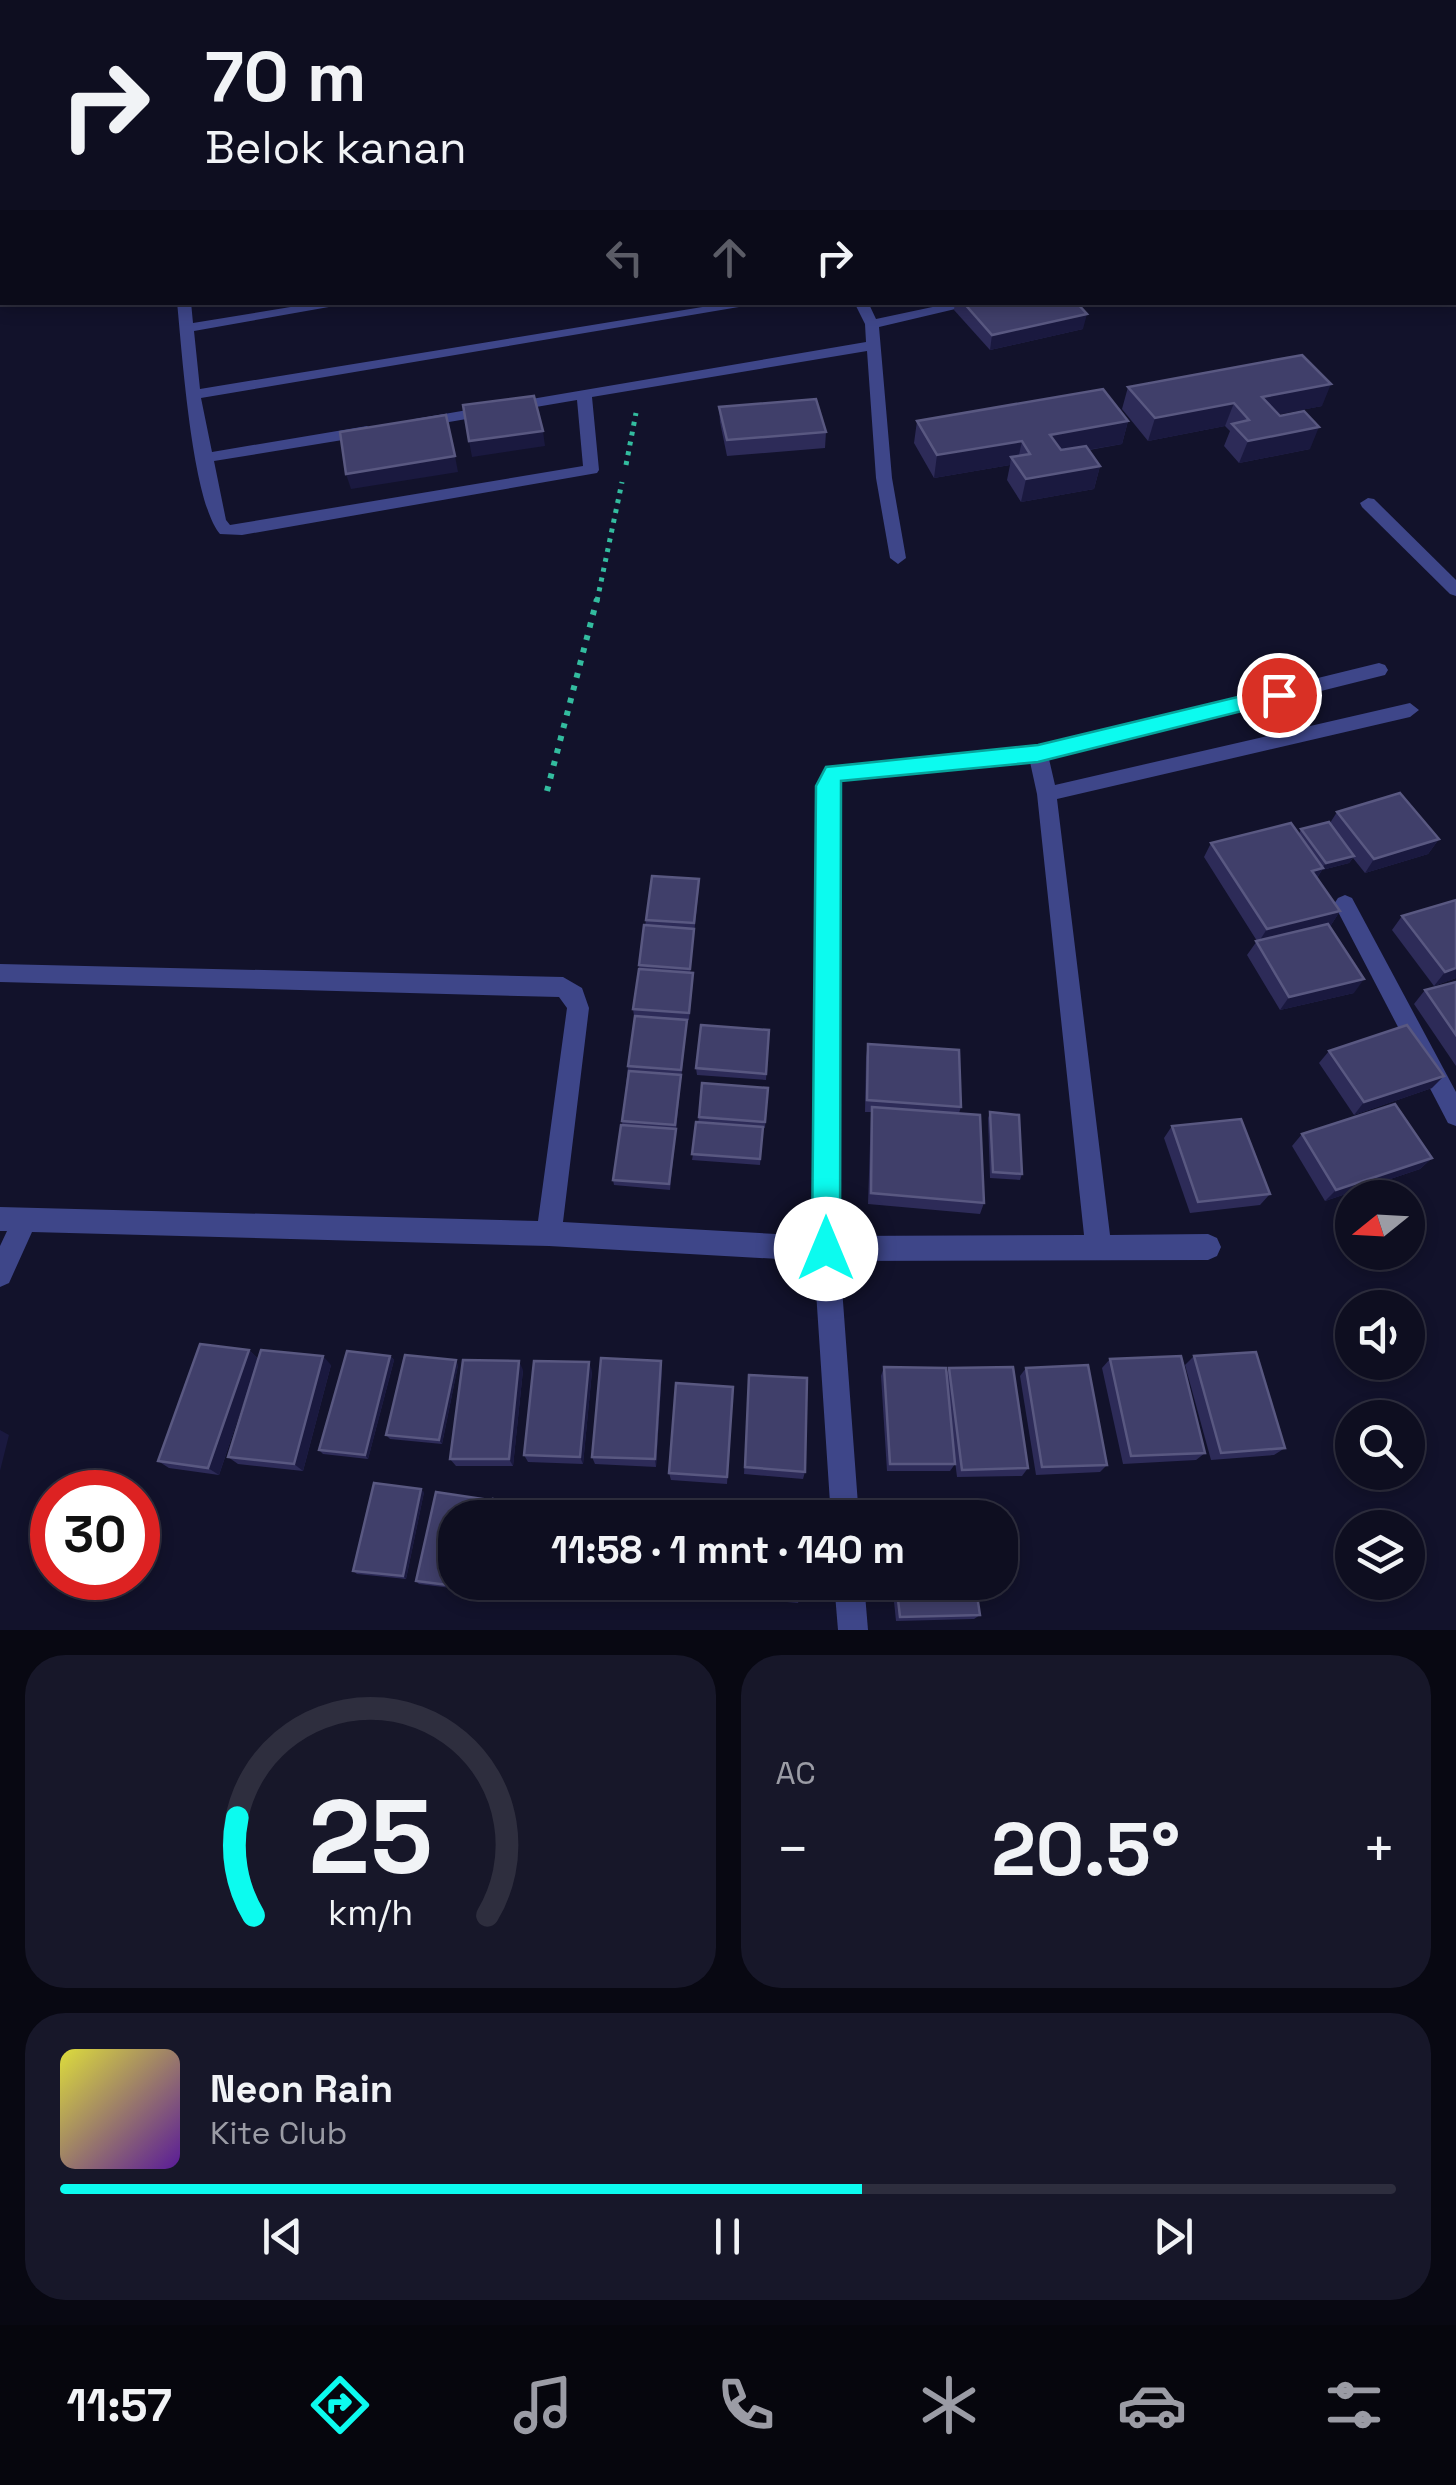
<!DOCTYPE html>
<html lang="id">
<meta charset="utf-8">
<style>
:root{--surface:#0e0e20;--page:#171729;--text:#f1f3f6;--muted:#9b9ca5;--line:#2e2e3e;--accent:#0cfbef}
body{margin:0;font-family:"Space Grotesk",sans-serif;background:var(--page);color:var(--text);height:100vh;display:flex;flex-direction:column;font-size:38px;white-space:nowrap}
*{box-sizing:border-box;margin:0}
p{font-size:32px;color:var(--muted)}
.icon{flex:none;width:55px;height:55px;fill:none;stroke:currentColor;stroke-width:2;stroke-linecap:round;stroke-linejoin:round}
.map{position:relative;height:1630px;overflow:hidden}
.drawer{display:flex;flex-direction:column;gap:25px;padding:25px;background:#080812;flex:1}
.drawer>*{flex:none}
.banner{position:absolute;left:0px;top:0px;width:1458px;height:305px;box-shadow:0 5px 15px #0003,0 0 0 2px var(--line);background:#0e0e20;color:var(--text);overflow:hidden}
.needle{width:65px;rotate:252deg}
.fabs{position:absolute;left:1335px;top:1180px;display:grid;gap:20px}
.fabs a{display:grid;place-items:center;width:90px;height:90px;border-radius:50%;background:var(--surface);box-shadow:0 5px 15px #0003,0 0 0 2px var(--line);font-size:50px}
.speed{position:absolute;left:30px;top:1470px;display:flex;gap:20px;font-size:50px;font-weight:700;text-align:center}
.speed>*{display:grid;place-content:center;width:130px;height:130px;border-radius:50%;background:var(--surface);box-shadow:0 5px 15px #0003,0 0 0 2px var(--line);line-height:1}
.speed .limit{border:15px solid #d22;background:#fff;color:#111}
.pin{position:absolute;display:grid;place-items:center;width:85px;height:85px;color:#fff;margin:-42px;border:5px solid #fff;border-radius:50%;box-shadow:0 2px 10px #0007}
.me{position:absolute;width:110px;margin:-55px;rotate:0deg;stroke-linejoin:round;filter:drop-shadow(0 0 8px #0008)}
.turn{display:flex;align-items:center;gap:35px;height:210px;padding:0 40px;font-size:45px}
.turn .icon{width:130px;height:130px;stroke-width:2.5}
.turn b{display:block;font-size:70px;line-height:85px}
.lanes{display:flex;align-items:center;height:95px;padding:0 40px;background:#0003;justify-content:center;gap:50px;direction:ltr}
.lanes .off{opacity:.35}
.big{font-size:75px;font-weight:800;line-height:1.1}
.drawer .widget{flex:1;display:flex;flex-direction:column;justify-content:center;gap:15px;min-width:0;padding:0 35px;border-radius:40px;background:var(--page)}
.drawer .dial{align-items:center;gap:0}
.dial svg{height:260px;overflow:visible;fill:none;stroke:var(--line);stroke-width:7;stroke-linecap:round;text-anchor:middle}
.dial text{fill:var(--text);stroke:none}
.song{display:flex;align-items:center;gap:30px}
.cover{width:120px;height:120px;border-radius:15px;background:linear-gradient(135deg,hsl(60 70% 55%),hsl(270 70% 35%))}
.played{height:10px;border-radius:5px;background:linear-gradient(90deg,var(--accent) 60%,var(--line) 60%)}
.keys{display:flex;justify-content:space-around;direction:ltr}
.heat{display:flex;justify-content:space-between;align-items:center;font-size:55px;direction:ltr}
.drawer .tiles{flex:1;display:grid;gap:25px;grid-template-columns:1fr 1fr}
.widget:last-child{grid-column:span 2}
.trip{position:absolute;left:438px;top:1500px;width:580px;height:100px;border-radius:40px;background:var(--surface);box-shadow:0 5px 15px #0003,0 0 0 2px var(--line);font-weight:800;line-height:100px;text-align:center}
.dock{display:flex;height:160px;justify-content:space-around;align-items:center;background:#06060d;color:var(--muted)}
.dock .icon{width:70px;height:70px}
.dock .on{color:var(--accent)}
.dock b{font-size:45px;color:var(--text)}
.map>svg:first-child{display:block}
</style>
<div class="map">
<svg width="1456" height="1630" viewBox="0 0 1456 1630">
<rect width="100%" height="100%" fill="#12122b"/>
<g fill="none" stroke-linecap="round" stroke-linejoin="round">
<g stroke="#33bc9f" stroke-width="5" stroke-dasharray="4 6" stroke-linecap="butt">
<path d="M626 465 636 413"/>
<path d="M597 601 622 482"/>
</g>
<path stroke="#33bc9f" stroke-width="6" stroke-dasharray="5 8" stroke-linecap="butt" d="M547 791 597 599"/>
<g fill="#3e4689" fill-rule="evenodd">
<path d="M416 0H426L427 2H417Z"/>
<path d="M670 0H680L681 2H671Z"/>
<rect x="1455" y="121" width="1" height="6"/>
<path d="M177 302H191L193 323 321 302H357L194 331 200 389 733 302H768L201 398 212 452 367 426 375 431 367 436 214 461 226 520 230 525 583 466 577 400 420 427 412 422 415 419 866 342 865 324 854 302H868L876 319 956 302H985L879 327 892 478 906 558 898 564 890 558 876 478 867 351 592 397 599 470 597 473 242 535 220 534C192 502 182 351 177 302Z"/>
</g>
<g fill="#3e4689" fill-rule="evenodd">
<path d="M1368 498 1374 499 1456 580V596L1450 594 1362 507 1360 503Z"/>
<path d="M1379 663 1385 665 1388 670 1385 675 1049 759 1055 785 1410 703 1419 710 1410 717 1057 799 1110 1235 1208 1234 1217 1238 1221 1247 1217 1256 1208 1260 840 1261 859 1518H831L814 1261 549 1246 32 1232 9 1283 0 1287V1246L7 1231H0V1207L538 1221 567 1008 559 997 0 982V964L563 977 582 988 589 1008 563 1222 813 1236 817 786 827 768 1038 747ZM1030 762 1037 794 1084 1235 839 1236 837 786 840 780Z"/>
<path d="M1345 895 1352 898 1456 1092V1126L1448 1123 1334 904 1338 898Z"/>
<path d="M834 1582H864L868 1630H838Z"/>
</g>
</g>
<g fill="#2d2b58">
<path d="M955 302H1076L1083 329 990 350 954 310Z"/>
<path d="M1128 387 1322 406 1279 414 1310 449 1239 463 1224 446 1230 431 1225 426 1148 441 1122 409Z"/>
<path d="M719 407 826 432 825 448 727 456 720 422Z"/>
<path d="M917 421H1128L1122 444 1089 450 1100 466 1094 489 1021 502 1007 480 1010 465 934 478 914 443Z"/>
<path d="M1337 812 1439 839 1428 854 1365 873 1353 858 1349 863 1322 870 1317 878 1340 911 1331 925 1329 926 1354 993 1280 1010 1247 955 1257 941 1204 857 1211 843 1299 834 1301 829 1330 823Z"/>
<path d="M699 886 690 973H693V980L689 1020 634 1016 633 1009 646 920Z"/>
<path d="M1402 916 1456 978 1434 986 1392 930Z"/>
<path d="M1456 982V1066L1414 1004 1425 990Z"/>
<path d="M687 1020 670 1190 614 1185 613 1180 622 1125 628 1066Z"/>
<path d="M769 1030 766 1080 697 1075 696 1068Z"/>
<path d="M868 1044 961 1107 959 1113 984 1203 980 1214 868 1204 871 1112H865L866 1057Z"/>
<path d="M1329 1051 1432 1088 1354 1115 1319 1063Z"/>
<path d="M768 1088 765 1128H763L760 1165 692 1160 699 1117Z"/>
<path d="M990 1112 1022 1174 1020 1180 990 1178 988 1118Z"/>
<path d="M1172 1126 1270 1194 1260 1205 1190 1213 1164 1138Z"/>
<path d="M1302 1134 1432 1158 1420 1169 1325 1201 1292 1146Z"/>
<path d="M249 1350 258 1359 331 1365 303 1471 238 1464 228 1457 252 1377 219 1475 169 1468 158 1461Z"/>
<path d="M390 1356 394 1360 368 1459 323 1454 319 1450Z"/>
<path d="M1194 1356 1285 1448 1274 1455 1211 1460 1185 1365Z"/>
<path d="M1110 1359 1205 1453 1196 1460 1123 1464 1102 1368Z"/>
<path d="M661 1361 662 1369 656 1467 595 1464 592 1457Z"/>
<path d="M458 1365 442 1444 390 1439 386 1435Z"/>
<path d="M884 1367 946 1374 949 1368 1028 1468 1022 1476 957 1477 952 1437 955 1464 950 1471H887L881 1376Z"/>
<path d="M1026 1368 1107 1465 1100 1472 1036 1475 1020 1376Z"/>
<path d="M523 1370 513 1466H456L450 1459Z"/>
<path d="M592 1371 583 1464 528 1462 524 1455Z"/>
<path d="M749 1375 805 1472 803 1479 744 1474Z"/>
<path d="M733 1387 727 1484 671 1480 669 1473Z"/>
<path d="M424 1492 406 1579 357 1574 353 1571Z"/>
<path d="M436 1492 483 1499 485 1503 482 1518H455V1582H468L467 1590 419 1584 416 1581Z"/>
<path d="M491 1582H529L528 1587Z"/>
<path d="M603 1582 602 1589 549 1588 547 1585Z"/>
<path d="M611 1582H660V1592L612 1590Z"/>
<path d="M733 1582 732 1596 676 1591 675 1589Z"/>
<path d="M743 1582 799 1600 798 1603 742 1598Z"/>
<path d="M892 1582H975L980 1615 974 1619 896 1621Z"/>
</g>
<g fill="#1a193f">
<path d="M252 0H392V2H253Z"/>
<path d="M1087 314 1083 329 990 350 992 335Z"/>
<path d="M1331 384 1322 406 1254 419 1262 397Z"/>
<path d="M1234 403 1225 426 1148 441 1155 418Z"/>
<path d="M1128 421 1122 444 1045 457 1050 435Z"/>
<path d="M1319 427 1310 449 1239 463 1248 441Z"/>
<path d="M543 431 545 446 472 457 469 441Z"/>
<path d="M1022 441 1017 464 1011 457 1010 465 934 478 937 455Z"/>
<path d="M455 456 458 472 351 489 346 474Z"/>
<path d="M1100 466 1094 489 1021 502 1026 479Z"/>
<path d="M1439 839 1428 854 1365 873 1374 859Z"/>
<path d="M1354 856 1349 863 1322 870 1314 882 1312 871 1322 868 1326 863Z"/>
<path d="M1340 911 1331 925 1258 943 1267 929Z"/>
<path d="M1456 968V978L1434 986 1445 972Z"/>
<path d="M1364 979 1354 993 1280 1010 1289 997Z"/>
<path d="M1444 1076 1432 1088 1354 1115 1364 1102Z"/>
<path d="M1432 1158 1420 1169 1325 1201 1336 1190Z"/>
<path d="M249 1350 258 1359 219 1475 208 1468Z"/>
<path d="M323 1356 331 1365 303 1471 294 1464Z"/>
<path d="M390 1356 394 1360 368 1459 365 1455Z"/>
<path d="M456 1360 458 1365 442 1444 439 1440Z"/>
<path d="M519 1361 523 1370 513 1466 509 1459Z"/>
<path d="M661 1361 662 1369 656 1467 655 1459Z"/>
<path d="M589 1362 592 1371 583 1464 580 1457Z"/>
<path d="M0 1430 9 1435 0 1471Z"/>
<path d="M421 1489 424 1492 406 1579 403 1576Z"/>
<path d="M483 1499 485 1503 482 1518H479Z"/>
</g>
<g fill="#403f6a" stroke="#595881" stroke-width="2.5">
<path d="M62 0H100L101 2H62Z"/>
<path d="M497 0H637L638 2H498Z"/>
<path d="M888 0 894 2H870Z"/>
<path d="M1455 138H1456V180L1455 179Z"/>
<path d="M963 302H1076L1087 314 992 335Z"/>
<path d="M1302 355 1331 384 1262 397 1280 416 1304 411 1319 427 1248 441 1232 424 1249 420 1234 403 1155 418 1128 387Z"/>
<path d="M1103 389 1128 421 1050 435 1061 450 1086 446 1100 466 1026 479 1011 457 1030 454 1022 441 937 455 917 421Z"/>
<path d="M534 396 543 431 469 441 463 405Z"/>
<path d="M816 399 826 432 727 440 719 407Z"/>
<path d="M446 415 455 456 346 474 340 432Z"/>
<path d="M1400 793 1439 839 1374 859 1337 812Z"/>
<path d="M1329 822 1354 856 1326 863 1301 829Z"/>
<path d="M1291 823 1323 868 1312 871 1340 911 1267 929 1211 843Z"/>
<path d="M652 876 699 879 694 923 646 920Z"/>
<path d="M1456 900V968L1445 972 1402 916Z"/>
<path d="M1328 924 1364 979 1289 997 1256 941Z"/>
<path d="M644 925 694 929 690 969 639 965Z"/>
<path d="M639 969 693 973 689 1013 633 1009Z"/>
<path d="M1456 982V1035L1425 990Z"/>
<path d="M635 1016 687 1020 681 1070 628 1066Z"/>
<path d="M701 1025 769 1030 766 1074 696 1068Z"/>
<path d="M1407 1025 1444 1076 1364 1102 1329 1051Z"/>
<path d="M868 1044 959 1050 961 1107 867 1100Z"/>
<path d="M629 1071 681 1075 675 1125 622 1121Z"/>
<path d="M702 1083 768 1088 765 1122 699 1117Z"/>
<path d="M1395 1104 1432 1158 1336 1190 1302 1134Z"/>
<path d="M872 1107 980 1115 984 1203 871 1193Z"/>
<path d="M990 1112 1019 1115 1022 1174 993 1172Z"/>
<path d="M1241 1119 1270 1194 1198 1202 1172 1126Z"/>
<path d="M696 1122 763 1127 760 1159 692 1154Z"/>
<path d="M621 1125 676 1129 669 1184 613 1180Z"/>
<path d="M200 1344 249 1350 208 1468 158 1461Z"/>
<path d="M261 1350 323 1356 294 1464 228 1457Z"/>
<path d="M347 1351 390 1356 365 1455 319 1450Z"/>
<path d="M1256 1352 1285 1448 1221 1453 1194 1356Z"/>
<path d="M405 1355 456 1360 439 1440 386 1435Z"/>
<path d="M1181 1356 1205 1453 1131 1456 1110 1359Z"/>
<path d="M601 1358 661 1361 655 1459 592 1457Z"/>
<path d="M463 1360 519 1361 509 1459H450Z"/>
<path d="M534 1361 589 1362 580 1457 524 1455Z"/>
<path d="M1088 1365 1107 1465 1042 1467 1026 1368Z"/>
<path d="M884 1367 946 1368 955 1464H890Z"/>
<path d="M1013 1367 1028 1468 962 1470 949 1368Z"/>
<path d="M749 1375 807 1378 805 1472 745 1467Z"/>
<path d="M676 1383 733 1387 727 1477 669 1473Z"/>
<path d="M374 1483 421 1489 403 1576 353 1571Z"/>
<path d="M436 1492 483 1499 479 1518H455V1582H465L464 1587 416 1581Z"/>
<path d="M493 1499 539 1507 538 1518H490Z"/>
<path d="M555 1500 607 1501 606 1518H553Z"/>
<path d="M682 1505 737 1510V1518H681Z"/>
<path d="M616 1506 664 1507 663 1518H616Z"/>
<path d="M747 1515 778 1518H747Z"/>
<path d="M547 1582H601V1586L547 1585Z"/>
<path d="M611 1582H660L659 1589 611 1587Z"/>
<path d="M676 1582H732V1594L675 1589Z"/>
<path d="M743 1582H799V1600L742 1596Z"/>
<path d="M896 1582H975L980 1615 900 1617Z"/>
</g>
<path fill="#0cfbef" stroke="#08a39b" stroke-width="2.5" d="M1279 687 1289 695 1286 700 1038 762 841 781 840 1249 836 1259 826 1263 816 1259 812 1249 816 786 826 767 1038 745Z"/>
</svg>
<div class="fabs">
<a><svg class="needle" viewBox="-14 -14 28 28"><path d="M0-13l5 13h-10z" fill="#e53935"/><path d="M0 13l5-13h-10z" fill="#9b9ca5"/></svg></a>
<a><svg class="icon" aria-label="sound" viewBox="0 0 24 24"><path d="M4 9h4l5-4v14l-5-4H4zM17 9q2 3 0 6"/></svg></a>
<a><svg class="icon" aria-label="search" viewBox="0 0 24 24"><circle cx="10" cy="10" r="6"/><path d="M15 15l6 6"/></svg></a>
<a><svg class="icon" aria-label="layers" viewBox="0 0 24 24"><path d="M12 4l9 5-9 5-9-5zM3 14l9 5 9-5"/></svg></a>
</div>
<div class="speed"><div class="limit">30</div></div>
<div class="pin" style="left:1279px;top:695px;background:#d93025"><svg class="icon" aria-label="arrive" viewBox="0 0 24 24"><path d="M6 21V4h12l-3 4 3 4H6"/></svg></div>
<svg class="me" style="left:826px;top:1249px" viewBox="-20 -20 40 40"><circle r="19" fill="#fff"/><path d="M0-13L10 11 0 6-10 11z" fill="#0cfbef"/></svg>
<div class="trip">11:58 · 1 mnt · 140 m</div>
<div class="banner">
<div class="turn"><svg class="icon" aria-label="right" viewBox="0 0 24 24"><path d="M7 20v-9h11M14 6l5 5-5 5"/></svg><div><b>70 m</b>Belok kanan</div></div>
<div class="lanes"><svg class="icon off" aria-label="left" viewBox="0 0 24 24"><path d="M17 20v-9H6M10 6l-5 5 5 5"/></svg><svg class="icon off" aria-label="ahead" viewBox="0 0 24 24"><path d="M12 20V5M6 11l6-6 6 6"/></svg><svg class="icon" aria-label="right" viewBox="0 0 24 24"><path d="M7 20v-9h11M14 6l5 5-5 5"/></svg></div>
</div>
</div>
<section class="drawer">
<div class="tiles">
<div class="widget dial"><svg viewBox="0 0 100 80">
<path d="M14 69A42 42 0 1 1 86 69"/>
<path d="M14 69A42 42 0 0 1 9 39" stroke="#0cfbef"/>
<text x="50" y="56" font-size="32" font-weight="700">25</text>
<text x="50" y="72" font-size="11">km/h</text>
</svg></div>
<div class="widget"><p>AC</p>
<div class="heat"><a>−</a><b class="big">20.5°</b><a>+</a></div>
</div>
<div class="widget">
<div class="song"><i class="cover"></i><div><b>Neon Rain</b><p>Kite Club</p></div></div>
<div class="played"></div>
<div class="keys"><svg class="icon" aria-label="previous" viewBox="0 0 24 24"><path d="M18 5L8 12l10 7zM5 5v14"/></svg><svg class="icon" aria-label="pause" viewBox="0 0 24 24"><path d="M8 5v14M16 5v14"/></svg><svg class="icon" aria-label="next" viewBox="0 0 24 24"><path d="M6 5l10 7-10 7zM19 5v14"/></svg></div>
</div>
</div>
</section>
<nav class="dock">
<b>11:57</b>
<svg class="icon on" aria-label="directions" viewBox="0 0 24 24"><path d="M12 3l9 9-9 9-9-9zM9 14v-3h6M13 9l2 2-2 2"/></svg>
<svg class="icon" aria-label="music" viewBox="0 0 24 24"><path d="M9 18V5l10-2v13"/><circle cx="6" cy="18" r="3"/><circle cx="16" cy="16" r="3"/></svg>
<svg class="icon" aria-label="phone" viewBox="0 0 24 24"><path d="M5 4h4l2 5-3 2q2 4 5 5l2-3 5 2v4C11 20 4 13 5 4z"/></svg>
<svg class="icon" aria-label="climate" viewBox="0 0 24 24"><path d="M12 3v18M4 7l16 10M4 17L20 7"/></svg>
<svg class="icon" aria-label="car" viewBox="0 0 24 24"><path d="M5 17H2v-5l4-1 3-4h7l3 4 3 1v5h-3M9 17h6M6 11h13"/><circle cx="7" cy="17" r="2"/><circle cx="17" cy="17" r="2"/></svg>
<svg class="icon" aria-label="filters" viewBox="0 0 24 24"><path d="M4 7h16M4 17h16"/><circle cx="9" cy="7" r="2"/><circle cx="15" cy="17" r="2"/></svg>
</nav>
